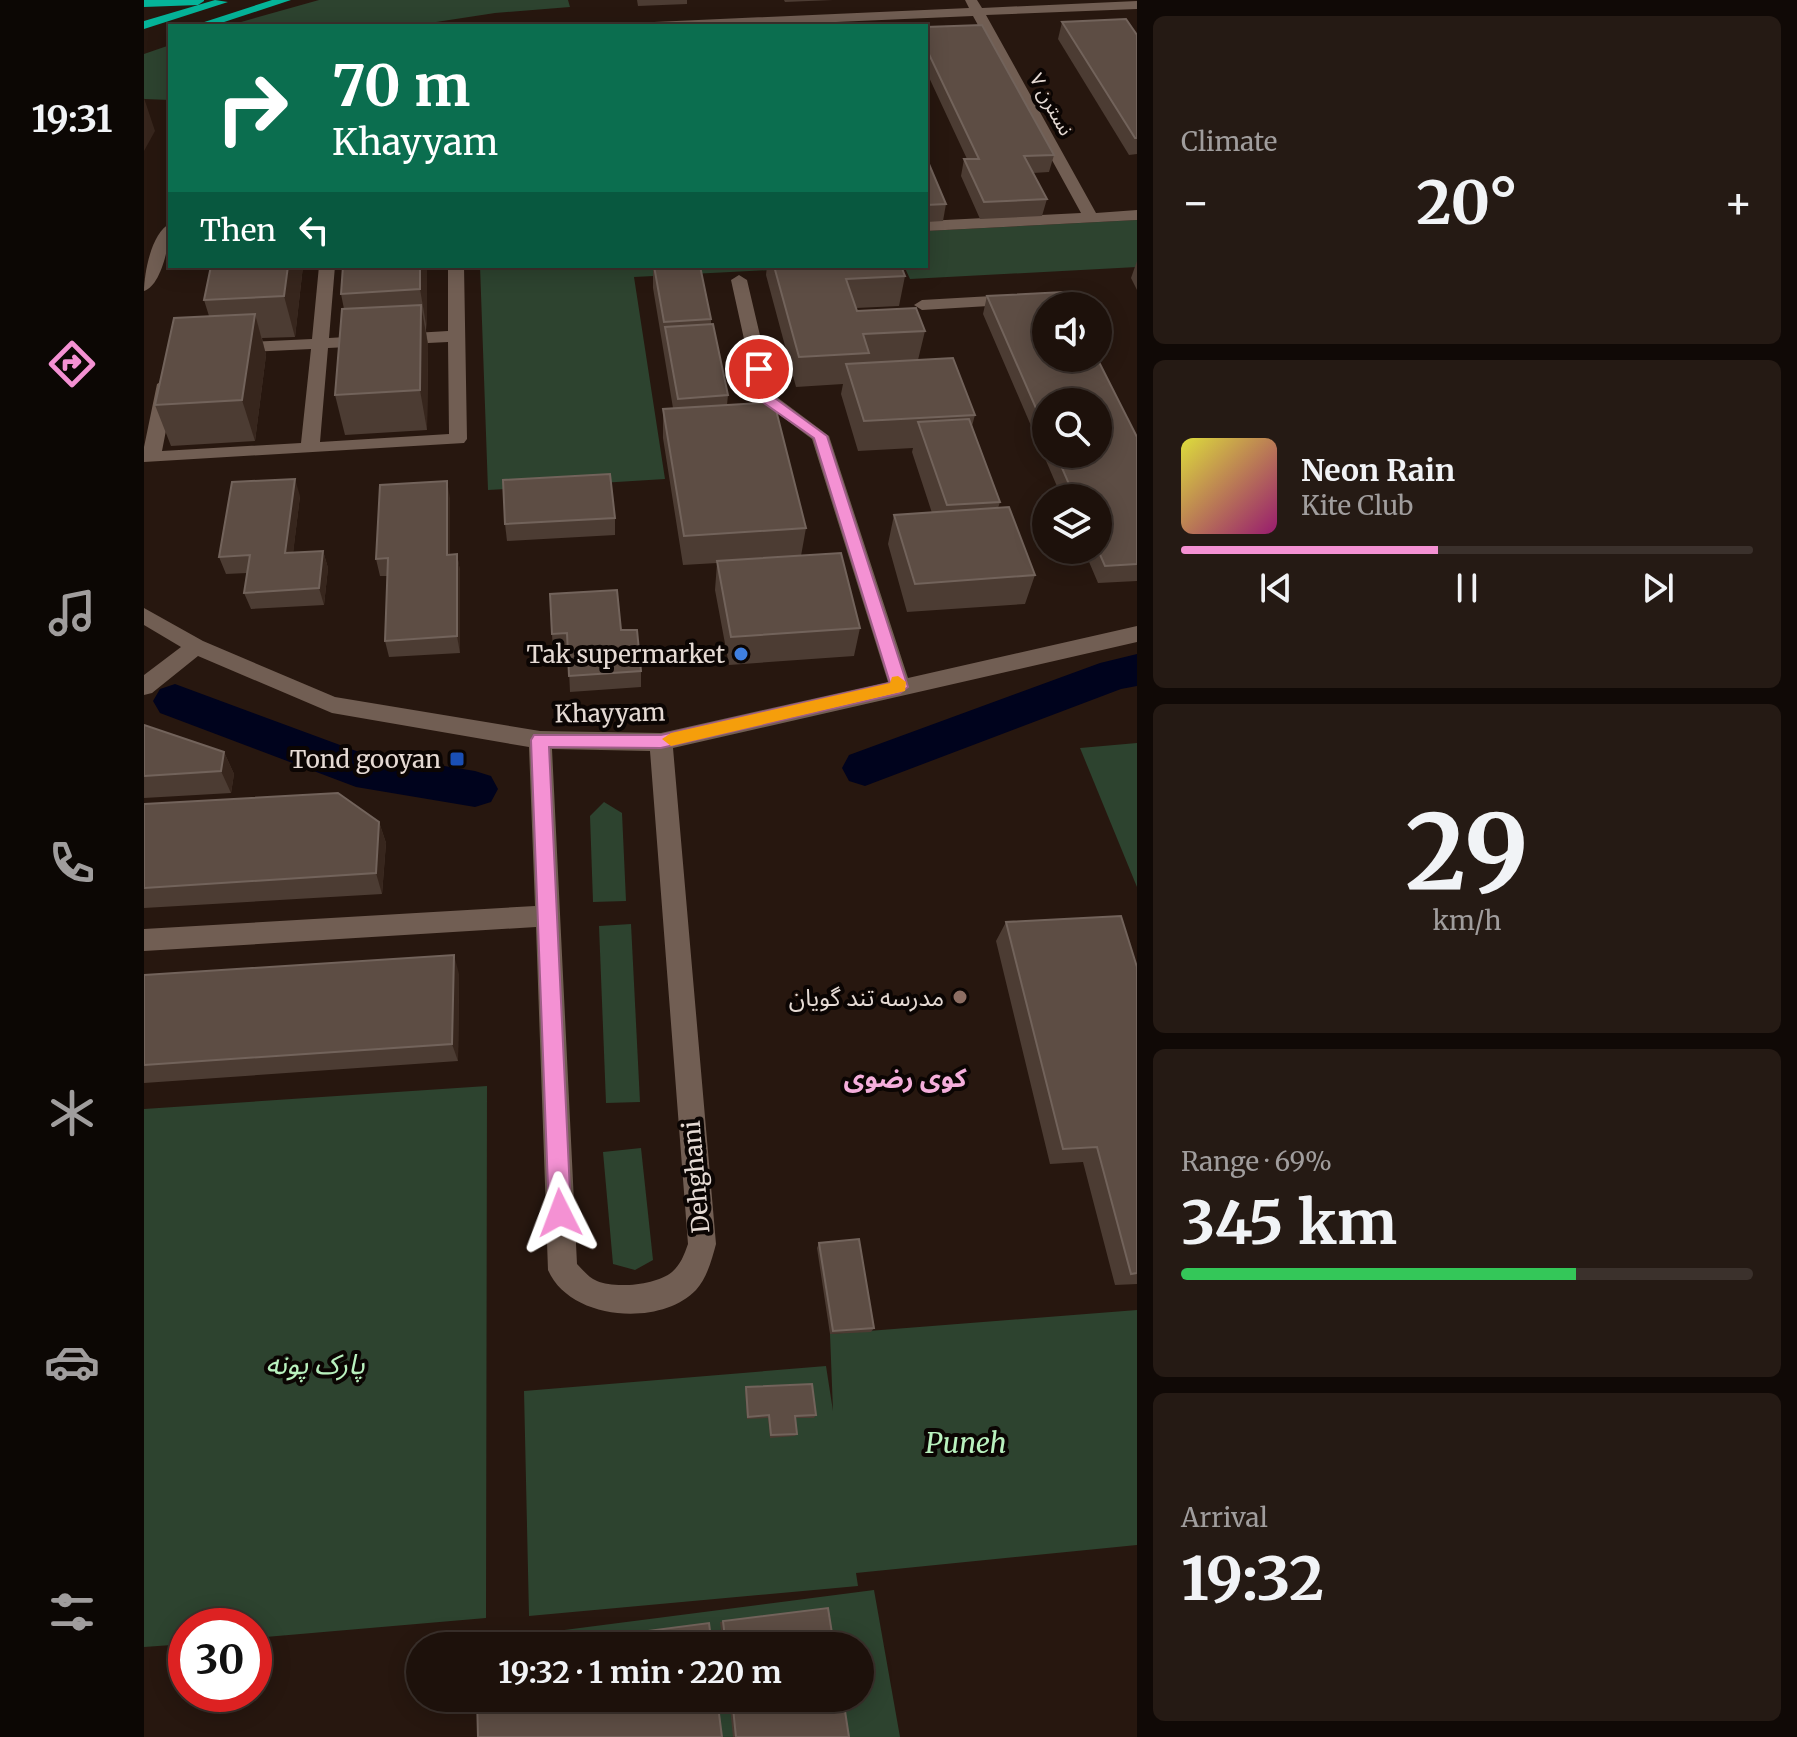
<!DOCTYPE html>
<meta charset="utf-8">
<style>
:root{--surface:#1d110b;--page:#251a14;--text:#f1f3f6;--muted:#a09d9d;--line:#3b312c;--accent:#f491d3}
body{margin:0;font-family:Merriweather,"Noto Sans Arabic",serif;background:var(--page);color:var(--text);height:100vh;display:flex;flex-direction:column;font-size:30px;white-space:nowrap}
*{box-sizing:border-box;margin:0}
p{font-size:26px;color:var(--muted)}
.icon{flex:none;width:44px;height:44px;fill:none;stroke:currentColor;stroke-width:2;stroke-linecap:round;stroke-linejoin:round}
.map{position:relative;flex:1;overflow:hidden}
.panel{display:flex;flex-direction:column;gap:16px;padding:16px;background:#100906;width:660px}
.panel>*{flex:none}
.guide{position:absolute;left:24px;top:24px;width:760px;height:244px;border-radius:0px;box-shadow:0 4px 20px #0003,0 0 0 2px var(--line);background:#0b6e4f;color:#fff;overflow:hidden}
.fabs{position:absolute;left:888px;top:292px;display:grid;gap:16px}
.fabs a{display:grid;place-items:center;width:80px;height:80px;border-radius:50%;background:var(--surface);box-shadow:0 4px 20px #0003,0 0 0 2px var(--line);font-size:40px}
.speed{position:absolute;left:24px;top:1608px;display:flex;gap:16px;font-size:40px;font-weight:700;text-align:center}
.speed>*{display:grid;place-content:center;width:104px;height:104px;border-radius:50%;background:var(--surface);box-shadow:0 4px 20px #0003,0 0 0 2px var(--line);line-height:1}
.speed .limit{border:12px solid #d22;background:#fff;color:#111}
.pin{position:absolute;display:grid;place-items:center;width:68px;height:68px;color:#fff;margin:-34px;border:4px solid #fff;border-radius:50%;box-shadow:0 2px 8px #0007}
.me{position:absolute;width:88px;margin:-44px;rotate:357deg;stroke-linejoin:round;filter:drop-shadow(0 0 6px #0008)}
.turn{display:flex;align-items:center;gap:28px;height:168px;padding:0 32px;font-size:36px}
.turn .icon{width:104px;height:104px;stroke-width:2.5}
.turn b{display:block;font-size:56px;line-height:68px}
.then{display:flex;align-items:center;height:76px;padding:0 32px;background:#0003;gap:16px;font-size:30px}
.big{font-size:60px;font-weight:700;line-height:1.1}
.panel .widget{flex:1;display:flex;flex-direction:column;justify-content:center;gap:12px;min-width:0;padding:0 28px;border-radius:12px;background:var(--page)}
.panel .dial{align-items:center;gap:0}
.dial b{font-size:104px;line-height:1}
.song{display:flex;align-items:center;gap:24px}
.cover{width:96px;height:96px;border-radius:12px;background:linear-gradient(135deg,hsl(60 70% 55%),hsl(320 70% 35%))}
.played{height:8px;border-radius:4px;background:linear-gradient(90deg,var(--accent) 45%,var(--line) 45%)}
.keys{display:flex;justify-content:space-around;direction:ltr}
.heat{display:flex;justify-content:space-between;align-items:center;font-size:44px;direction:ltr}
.charge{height:12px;border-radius:6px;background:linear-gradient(90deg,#34c759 69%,var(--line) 0)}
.trip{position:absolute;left:262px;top:1632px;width:468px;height:80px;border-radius:40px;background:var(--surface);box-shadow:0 4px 20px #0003,0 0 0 2px var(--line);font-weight:700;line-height:80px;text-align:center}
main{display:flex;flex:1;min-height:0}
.tabs{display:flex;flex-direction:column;width:144px;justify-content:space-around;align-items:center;background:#0c0704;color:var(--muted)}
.tabs .icon{width:56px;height:56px}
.tabs .active{color:var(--accent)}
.tabs b{font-size:36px;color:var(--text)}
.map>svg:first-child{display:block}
</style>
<main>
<nav class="tabs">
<b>19:31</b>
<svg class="icon active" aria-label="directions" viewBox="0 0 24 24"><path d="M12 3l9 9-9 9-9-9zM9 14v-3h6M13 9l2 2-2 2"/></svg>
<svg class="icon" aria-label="music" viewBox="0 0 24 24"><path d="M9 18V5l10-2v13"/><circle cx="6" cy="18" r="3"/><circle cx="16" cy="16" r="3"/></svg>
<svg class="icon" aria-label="phone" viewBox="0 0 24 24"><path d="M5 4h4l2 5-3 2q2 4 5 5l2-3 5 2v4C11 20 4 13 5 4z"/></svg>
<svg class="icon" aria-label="climate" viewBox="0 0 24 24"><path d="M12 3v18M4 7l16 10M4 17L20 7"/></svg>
<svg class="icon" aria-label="car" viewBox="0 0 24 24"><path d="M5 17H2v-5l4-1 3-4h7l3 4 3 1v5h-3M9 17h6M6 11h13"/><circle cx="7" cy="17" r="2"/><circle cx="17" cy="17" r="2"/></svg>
<svg class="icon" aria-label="filters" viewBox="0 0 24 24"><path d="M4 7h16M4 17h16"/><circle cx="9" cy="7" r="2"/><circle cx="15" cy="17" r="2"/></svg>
</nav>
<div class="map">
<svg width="993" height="1737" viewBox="0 0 993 1737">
<rect width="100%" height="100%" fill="#27170f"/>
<g fill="#2d432f">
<path d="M175 0H424L426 7 351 13 266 26H83Z"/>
<path d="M26 45V100L0 99V54Z"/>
<path d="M993 220V267L766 279 760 266H782V231Z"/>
<path d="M336 266H704L490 277 521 479 344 490Z"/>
<path d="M993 743V887L936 748Z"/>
<path d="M460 802 478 813 482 901 449 902 446 816Z"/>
<path d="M487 924 496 1102 462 1103 455 926Z"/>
<path d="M343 1086 342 1618 110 1638V1626H42V1644L0 1647V1109Z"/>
<path d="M497 1148 509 1260 491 1270 469 1264 459 1152Z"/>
<path d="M993 1310V1545L712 1573 714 1586 385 1616 380 1391 682 1366 689 1411 686 1334Z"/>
<path d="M730 1590 756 1737H336L335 1698H716V1646H334V1641Z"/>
</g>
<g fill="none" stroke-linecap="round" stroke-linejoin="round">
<g fill="#00031d" fill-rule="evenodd">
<path d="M993 654V686L977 689 721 786 705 781 698 768 705 755 956 663Z"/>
<path d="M31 684 215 752 331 771 347 776 354 789 347 802 331 807 212 787 16 713 9 701 16 689Z"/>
</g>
<g fill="#715e53" fill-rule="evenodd">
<path d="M821 0H833L838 8 993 1V9L842 15 952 213 993 210V220L782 231V221L937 213 829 16 599 26H504L510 22 825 8Z"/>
<path d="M26 224C26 242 18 285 0 291 0 273 8 231 26 224Z"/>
<path d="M175 266H191L185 338 304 331V266H320L323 439 320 443 0 462V447L13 384 22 379 31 384 18 451 157 443 167 349 87 353 78 348 87 343 168 339ZM304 342 305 434 176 442 184 348Z"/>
<path d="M595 275 603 280 630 395 685 436 764 678 993 626V642L529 748 572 1244C568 1259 563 1278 552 1290 517 1327 426 1321 404 1270L392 927 0 951V929L391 906 385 747 188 713 54 656 8 693 0 695V675L37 647 0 625V608L59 641 191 697 396 731 517 733 744 682 668 439 613 398 587 280ZM408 749 506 751 544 1244C540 1255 537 1264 528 1272 513 1285 471 1289 453 1281 445 1278 439 1270 433 1264Z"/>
<path d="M919 292 925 293 931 306H915L913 302 778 310 770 305 778 300Z"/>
</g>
<g fill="#05b499" fill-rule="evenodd">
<path d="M0 0H60V1L54 5 0 7Z"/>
<path d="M71 0 84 2 0 29V21Z"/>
<path d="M128 0H147L68 26H48Z"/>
</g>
</g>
<g fill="#4c3c33" fill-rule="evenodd">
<path d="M493 0H543V4L494 6Z"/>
<path d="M640 0H689L641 2Z"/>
<path d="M918 22 993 35V154L985 155 914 39Z"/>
<path d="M782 27 910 155 905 172 889 173 903 199 898 216 836 219 817 176 820 159H823L782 71Z"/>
<path d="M782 157 802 204 799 221 782 222Z"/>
<path d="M993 261V290L987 278Z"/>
<path d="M159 266 151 337 118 338 122 355 111 441 27 446 11 405 65 316 60 300Z"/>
<path d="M283 266 282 330 284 345 283 430 201 435 191 395 200 309 197 294Z"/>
<path d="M509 266H556L567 319V324L584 395 583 405 662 528 657 556 716 628 710 656 585 665 571 590 573 563 539 565 519 438V409L529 408 509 288Z"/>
<path d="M623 266H757L761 276 755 306 712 308 713 311 781 331 774 360 831 415 828 426 856 502 854 508 891 575 881 604 763 612 744 544 750 515 788 513 768 452 769 448 714 451 697 394 699 384 652 387 622 275Z"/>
<path d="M843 296 993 437V581L954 583 940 550H954V498H918L839 314ZM902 402 954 454H902Z"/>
<path d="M156 496 149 553 179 551 184 568 180 605 107 609 100 593 103 573 82 574 75 557Z"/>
<path d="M306 498V555L313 554 316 571V653L245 657 241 641 243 576H236L232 559Z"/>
<path d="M471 518V535L363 541 361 524Z"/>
<path d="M477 630 497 671V687L426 692 424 650 409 651 408 634Z"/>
<path d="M0 725 80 752 90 774 87 793 0 798Z"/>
<path d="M0 804 235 822 242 843 238 894 0 908Z"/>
<path d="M862 922 993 967V1284L971 1285 939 1162 906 1164 852 941Z"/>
<path d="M315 974 314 1061 0 1083V975Z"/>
<path d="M675 1243 730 1328 727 1332 686 1334 673 1248Z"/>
<path d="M602 1387 672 1415 670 1418H651L653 1434 651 1436 626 1438 624 1418 603 1419 601 1390Z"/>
<path d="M684 1608 690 1646H579L576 1622Z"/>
<path d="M585 1698H699L705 1737H589Z"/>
</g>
<g fill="#37261d">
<path d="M0 98 11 131 0 151Z"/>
<path d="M144 266H159L151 337 140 296Z"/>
<path d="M276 266H283V330L276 289Z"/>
<path d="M277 305 284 345 283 430 276 390Z"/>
<path d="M111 314 122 355 111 441 98 400Z"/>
<path d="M151 479 156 496 147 570 141 553Z"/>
<path d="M303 481 306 498V572L303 555Z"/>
<path d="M179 551 184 568 180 605 175 588Z"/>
<path d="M313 554 316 571V653L313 636Z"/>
<path d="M80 752 90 774 87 793 77 771Z"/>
<path d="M235 822 242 843 238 894 232 873Z"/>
<path d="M310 955 315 974 314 1061 308 1044Z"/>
</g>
<g fill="#5d4d44" stroke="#72635b" stroke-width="2">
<path d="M982 19 993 35V138H991L918 22Z"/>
<path d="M838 25 910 155 880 156 903 199 840 202 820 159H835L782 48V27Z"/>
<path d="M782 157 802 204 782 205Z"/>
<path d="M67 266H144L140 296 60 300Z"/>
<path d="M199 266H276V289L197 294Z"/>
<path d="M510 266H556L567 319 520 322Z"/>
<path d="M630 266H757L761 276 702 279 713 311 772 308 781 331 719 334 725 353 655 357Z"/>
<path d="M920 292 928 306H902V358H953L993 437V564L961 566 954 550V498H931L912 454H954V402H902V431L843 296Z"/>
<path d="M277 305 276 390 191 395 198 309Z"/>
<path d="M111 314 98 400 11 405 30 318Z"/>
<path d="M569 324 584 395 534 399 521 327Z"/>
<path d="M809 358 831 415 720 421 702 364Z"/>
<path d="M630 402 662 528 540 536 519 409Z"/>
<path d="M825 419 856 502 803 505 774 422Z"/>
<path d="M466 474 471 518 361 524 359 480Z"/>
<path d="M151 479 141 553 179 551 175 588 100 593 106 555 75 557 88 482Z"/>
<path d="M303 481V555L313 554V636L241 641 244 558 232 559 236 485Z"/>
<path d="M865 507 891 575 771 584 750 515Z"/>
<path d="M697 553 716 628 587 637 573 561Z"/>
<path d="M473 590 477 630H493L497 671 425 676 423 633 408 634 406 594Z"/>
<path d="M0 725 80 752 77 771 0 776Z"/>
<path d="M194 793 235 822 232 873 0 888V804Z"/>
<path d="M977 916 993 967V1273L987 1274 953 1147 919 1149 862 922Z"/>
<path d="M310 955 308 1044 0 1065V975Z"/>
<path d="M715 1239 730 1328 689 1331 675 1243Z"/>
<path d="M668 1384 672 1415 651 1416 653 1434 627 1435 625 1415 604 1417 602 1387Z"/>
<path d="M684 1608 690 1646H582L579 1621Z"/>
<path d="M565 1623 568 1646H388Z"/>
<path d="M333 1698H573L578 1737H334Z"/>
<path d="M588 1698H699L705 1737H592Z"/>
</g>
<path fill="#f491d3" stroke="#9f5e89" stroke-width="2" d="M611 366 622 369 628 396 683 436 764 687 756 693 517 748 405 747 427 1213 424 1221 416 1224 408 1221 405 1213 387 740 390 735H517L746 683 670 438 617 401 609 369Z"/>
<path fill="#f59e0b" d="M754 676 762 682 761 691 527 746 518 739 527 733 746 683 748 677Z"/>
<circle fill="#3f7fe0" stroke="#0b0503" stroke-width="3" cx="597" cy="654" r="8"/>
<rect fill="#1a4fb4" stroke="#0b0503" stroke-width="3" x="305" y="751" width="16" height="16" rx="4"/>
<circle fill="#8d6e63" stroke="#0b0503" stroke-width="3" cx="816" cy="997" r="8"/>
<g text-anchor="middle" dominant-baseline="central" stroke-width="8" stroke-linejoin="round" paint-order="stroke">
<g font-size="20" fill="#e5dad4" stroke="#0b0503">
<text transform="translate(908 104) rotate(61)">نسترن ۷</text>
</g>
<g font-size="24" fill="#e5dad4" stroke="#0b0503" text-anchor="end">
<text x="581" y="654">Tak supermarket</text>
<text x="297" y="759">Tond gooyan</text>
<text x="800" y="997">مدرسه تند گویان</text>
</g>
<g font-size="24" fill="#e5dad4" stroke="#0b0503">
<text transform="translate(466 713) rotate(-1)">Khayyam</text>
<text transform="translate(552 1177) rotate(-95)">Dehghani</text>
</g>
<g font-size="26" font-weight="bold" fill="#f4aedb" stroke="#0b0503">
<text x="761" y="1077">کوی رضوی</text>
</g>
<g font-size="28" font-style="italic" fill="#b9f1be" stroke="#0b0503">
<text x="171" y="1364">پارک پونه</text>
<text x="822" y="1443">Puneh</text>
</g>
</g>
</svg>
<div class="fabs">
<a><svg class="icon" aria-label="sound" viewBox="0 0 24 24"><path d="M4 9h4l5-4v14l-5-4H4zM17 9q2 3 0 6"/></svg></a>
<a><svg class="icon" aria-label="search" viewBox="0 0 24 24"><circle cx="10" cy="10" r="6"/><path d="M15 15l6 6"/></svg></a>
<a><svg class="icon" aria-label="layers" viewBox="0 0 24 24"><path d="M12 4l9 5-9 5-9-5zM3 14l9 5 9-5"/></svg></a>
</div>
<div class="speed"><div class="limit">30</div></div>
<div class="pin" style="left:615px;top:369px;background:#d93025"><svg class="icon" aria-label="arrive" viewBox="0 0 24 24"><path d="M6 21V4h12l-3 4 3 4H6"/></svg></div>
<svg class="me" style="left:416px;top:1213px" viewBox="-20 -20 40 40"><path d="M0-17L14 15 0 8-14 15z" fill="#f491d3" stroke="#fff" stroke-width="4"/></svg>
<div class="trip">19:32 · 1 min · 220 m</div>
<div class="guide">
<div class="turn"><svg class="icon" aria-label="right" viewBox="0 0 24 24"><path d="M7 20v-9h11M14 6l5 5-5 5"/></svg><div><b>70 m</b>Khayyam</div></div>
<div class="then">Then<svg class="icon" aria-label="left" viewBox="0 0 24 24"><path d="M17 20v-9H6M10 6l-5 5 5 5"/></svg></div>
</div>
</div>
<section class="panel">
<div class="widget"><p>Climate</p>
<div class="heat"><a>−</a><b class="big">20°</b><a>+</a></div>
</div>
<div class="widget">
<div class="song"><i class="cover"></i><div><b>Neon Rain</b><p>Kite Club</p></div></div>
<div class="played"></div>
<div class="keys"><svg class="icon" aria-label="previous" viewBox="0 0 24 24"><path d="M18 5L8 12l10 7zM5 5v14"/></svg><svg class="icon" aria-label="pause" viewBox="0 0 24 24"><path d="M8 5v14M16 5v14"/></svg><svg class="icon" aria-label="next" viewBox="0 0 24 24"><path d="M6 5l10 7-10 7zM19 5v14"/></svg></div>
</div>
<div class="widget dial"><b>29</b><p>km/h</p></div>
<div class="widget"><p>Range · 69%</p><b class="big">345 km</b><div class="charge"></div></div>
<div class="widget"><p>Arrival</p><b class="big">19:32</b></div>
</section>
</main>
